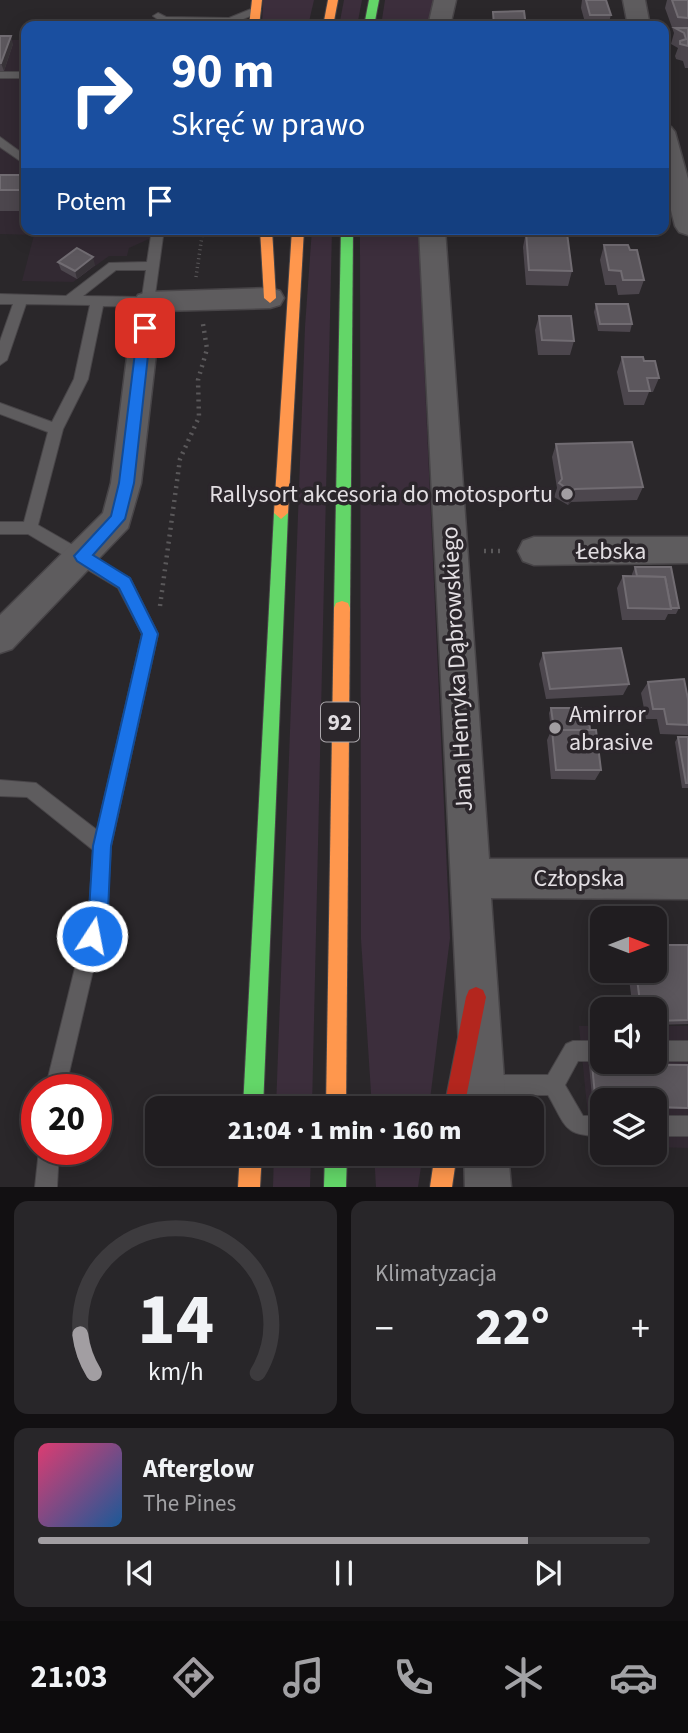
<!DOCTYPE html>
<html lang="pl">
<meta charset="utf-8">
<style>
:root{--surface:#201d20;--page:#282629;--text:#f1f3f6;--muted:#a2a2a5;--line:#3d3b3e;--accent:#a29ea2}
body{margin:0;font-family:"Source Sans 3",sans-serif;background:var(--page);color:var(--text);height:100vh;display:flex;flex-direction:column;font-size:26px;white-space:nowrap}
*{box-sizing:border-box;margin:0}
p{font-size:23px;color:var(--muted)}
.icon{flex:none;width:38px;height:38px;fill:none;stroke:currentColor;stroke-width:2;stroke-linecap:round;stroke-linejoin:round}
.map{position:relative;height:1187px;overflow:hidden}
.drawer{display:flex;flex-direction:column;gap:14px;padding:14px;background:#121012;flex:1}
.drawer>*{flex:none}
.hud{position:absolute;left:21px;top:21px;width:648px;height:214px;border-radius:14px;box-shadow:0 4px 18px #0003,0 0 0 2px var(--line);background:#1a4fa0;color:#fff;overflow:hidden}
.needle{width:46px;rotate:90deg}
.tools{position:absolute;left:590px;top:906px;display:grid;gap:14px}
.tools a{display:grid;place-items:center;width:77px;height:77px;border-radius:14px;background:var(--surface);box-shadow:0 4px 18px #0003,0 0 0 2px var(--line);font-size:35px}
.speed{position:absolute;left:21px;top:1074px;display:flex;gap:14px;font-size:35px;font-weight:700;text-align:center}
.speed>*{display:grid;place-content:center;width:91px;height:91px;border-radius:50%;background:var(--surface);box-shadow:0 4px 18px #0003,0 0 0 2px var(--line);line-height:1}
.speed .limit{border:10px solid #d22;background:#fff;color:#111}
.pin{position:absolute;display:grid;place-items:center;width:60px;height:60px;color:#fff;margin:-30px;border-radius:14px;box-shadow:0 4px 10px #0006}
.me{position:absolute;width:77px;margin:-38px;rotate:11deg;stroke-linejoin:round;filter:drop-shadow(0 0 5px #0008)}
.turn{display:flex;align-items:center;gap:24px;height:147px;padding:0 35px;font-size:32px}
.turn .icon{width:91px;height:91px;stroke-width:2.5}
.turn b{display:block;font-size:49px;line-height:60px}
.then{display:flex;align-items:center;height:66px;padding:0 35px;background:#0003;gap:14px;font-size:26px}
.big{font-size:52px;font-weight:800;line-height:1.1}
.drawer .card{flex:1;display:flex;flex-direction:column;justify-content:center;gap:10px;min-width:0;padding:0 24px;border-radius:14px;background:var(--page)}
.drawer .dial{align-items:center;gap:0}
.dial svg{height:182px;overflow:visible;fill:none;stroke:var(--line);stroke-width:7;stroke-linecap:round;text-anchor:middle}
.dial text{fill:var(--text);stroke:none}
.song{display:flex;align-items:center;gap:21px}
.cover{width:84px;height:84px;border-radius:10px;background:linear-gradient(135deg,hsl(340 70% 55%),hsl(210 70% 35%))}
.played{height:7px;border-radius:4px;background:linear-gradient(90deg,var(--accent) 80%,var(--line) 80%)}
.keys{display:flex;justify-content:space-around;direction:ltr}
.heat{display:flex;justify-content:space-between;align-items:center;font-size:38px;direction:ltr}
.drawer .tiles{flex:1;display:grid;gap:14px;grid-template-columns:1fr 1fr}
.card:last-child{grid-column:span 2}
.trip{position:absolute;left:145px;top:1096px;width:399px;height:70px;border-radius:14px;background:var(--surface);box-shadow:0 4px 18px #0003,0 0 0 2px var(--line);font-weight:800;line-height:70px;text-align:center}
.tab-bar{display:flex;height:112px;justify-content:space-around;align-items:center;background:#0d0c0d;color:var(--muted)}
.tab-bar .icon{width:49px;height:49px}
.tab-bar .on{color:var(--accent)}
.tab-bar b{font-size:32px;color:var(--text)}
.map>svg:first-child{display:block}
</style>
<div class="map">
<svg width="688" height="1187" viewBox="0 0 688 1187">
<rect width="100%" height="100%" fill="#2a272a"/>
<g fill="#322932">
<path d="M0 40H26V229H174L165 235H149V239L129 248 127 256H109L73 282 22 281 34 235 0 234Z"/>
<path d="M579 1026H602V1062H654L655 1026H688V1148L655 1147 654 1101H602V1147H591Z"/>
</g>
<g fill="#3c2e3c">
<path d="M263 0H314L308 26H262Z"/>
<path d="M344 0H362L357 26H339Z"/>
<path d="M385 0H435L429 26H381Z"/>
<path d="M312 229H332L312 1108H276L305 327Z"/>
<path d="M360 229H418L450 938 429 1108H372L361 939Z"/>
<path d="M274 1153H311L310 1187H273Z"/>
<path d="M374 1153H423L418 1187H376Z"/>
</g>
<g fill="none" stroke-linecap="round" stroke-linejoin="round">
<defs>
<g id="lane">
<path d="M256 7 261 10 260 12 231 24 163 23 153 16 158 13 166 17 229 18Z"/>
<rect x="0" y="72" width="26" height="6"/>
<path d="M0 137 26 156V165L0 147Z"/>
<path d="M152 229H164L154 302 148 307 103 306 88 379 63 429 38 525 130 578 158 634 111 846 107 911 65 1090H45L89 911 93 850 27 797 0 796V780L36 783 97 830 142 634 118 588 28 534H0V522H24L48 432 0 414V403L52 422 74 379 90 305 26 304 7 360 0 365V341L13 304H0V294L66 296 109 263 147 262ZM116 270H146L142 297 83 296Z"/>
<path d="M573 1041H602V1061H578L565 1085 583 1116H602V1136C563 1136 566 1126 548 1095H485L478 1092 475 1085 478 1078 485 1075H548L566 1044Z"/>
<rect x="654" y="1041" width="34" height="20"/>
<path d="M662 1116H688V1136H662L655 1133V1119Z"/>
<path d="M39 1150H59L57 1187H35Z"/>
</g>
<g id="street">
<path d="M434 0H456L450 26H428Z"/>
<path d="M623 0H645L650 26H628Z"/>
<path d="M663 125 671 127 675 132 688 179V235L679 232 675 226 663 179Z"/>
<path d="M419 229H445L489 859H688V899L491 898 506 1108H462Z"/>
<path d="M270 288 280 291 284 298 280 305 270 308 161 311 141 483 128 528 12 649 0 653V615L103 513 111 483 134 302 138 295 148 292Z"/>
<path d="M534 537H688V563L534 565 523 561 518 551 523 541Z"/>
<path d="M464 1153H508L511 1187H465Z"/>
</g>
<g id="fast">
<path d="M369 0H379L374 26H364Z"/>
<path d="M341 229H353L350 608 348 613 342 615 336 613 334 608Z"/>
<path d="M281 507 288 513 263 1108H243L274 513Z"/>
<path d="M325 1153H347L346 1187H324Z"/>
</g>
<g id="slow">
<path d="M252 0H262L259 26H249Z"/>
<path d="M328 0H338L333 26H323Z"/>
<path d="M260 229H272L276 298 270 303 264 298Z"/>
<path d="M292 229H304L288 513 281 519 274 513Z"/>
<path d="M342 601 348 603 350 608 346 1108H326L334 608 336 603Z"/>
<path d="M240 1153H262L260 1187H238Z"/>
<path d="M435 1153H457L452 1187H430Z"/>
</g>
<path id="jam" d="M476 987 483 990 486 997 464 1108H444L466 997 469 990Z"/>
</defs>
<use href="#lane" stroke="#484548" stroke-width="2"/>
<use href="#street" stroke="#484548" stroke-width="3"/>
<use href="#fast" stroke="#484548" stroke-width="2"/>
<use href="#slow" stroke="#484548" stroke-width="2"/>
<use href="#jam" stroke="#484548" stroke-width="2"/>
<path stroke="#5a585a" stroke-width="3.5" stroke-dasharray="1 3.5" stroke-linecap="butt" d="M196 277 203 229"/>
<g stroke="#5a585a" stroke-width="4.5" stroke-dasharray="2 5" stroke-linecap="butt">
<path d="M484 551H505"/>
<path d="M160 606 180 459 199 417 198 380 207 349 203 324"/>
</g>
<use href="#lane" fill="#5e5c5e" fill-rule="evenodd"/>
<use href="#street" fill="#5e5c5e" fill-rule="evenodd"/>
<use href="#fast" fill="#63d668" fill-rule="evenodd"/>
<use href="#slow" fill="#ff974d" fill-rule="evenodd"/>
<use href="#jam" fill="#b3261e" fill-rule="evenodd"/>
</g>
<g fill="#4c464d">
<path d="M582 0H606L611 15 609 22 610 26H586L581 8Z"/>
<path d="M667 0H688V68H685L683 61 676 59 675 56 678 48 671 44 674 33 665 8Z"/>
<path d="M0 36 13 44 4 71H0Z"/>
<rect x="0" y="175" width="26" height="36"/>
<path d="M526 232 572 271 568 286 526 285 523 247Z"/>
<path d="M604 245 630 250 644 280 639 294 618 295 616 285H605L600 260Z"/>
<path d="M58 262 95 265 77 279 61 270Z"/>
<path d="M596 304 632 324 630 332 598 331 594 312Z"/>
<path d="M539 316 574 341 570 355H538L535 330Z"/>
<path d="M622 357 644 361 659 378 653 392H649L644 405H624L617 372Z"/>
<path d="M556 444 643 487 637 500 571 502 568 505 554 497 557 488 552 457Z"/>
<path d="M635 567 679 608 676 614H668L665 620H622L617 588 623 576H632V574Z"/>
<path d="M543 653 629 684 623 695 546 699 539 664Z"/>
<path d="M648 682 688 699V735L660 734 657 719H646L641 693Z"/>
<path d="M551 708 590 730 601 770 595 780 551 779 547 740 551 731 549 713Z"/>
<path d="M678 737H688V788H682L675 742Z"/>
<path d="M688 945V1024L654 1025V1010H633L628 971H654Z"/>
<path d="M592 1064 688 1065V1109L654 1108V1101H602V1107H593L589 1065Z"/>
</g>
<g fill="#383338">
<path d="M11 36 13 44 4 71 1 63Z"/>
<path d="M93 257 95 265 77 279 75 271Z"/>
<path d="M575 489 571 502 568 505 572 492Z"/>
</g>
<g fill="#5c575d" stroke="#716c72" stroke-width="2">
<path d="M586 0H606L611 15H590Z"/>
<path d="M672 0H688V18L678 17Z"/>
<path d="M524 11 526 26H494L493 12Z"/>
<path d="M609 22 610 26H590L589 23Z"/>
<path d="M675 28H688V46L680 44V41L686 39 684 33Z"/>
<path d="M0 36H11L1 63H0Z"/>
<rect x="0" y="175" width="26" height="15"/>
<path d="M526 232 567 233 572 271 529 270Z"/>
<path d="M604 245H628L630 250H637L644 280H623L621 271 609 270Z"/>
<path d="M77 248 93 257 75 271 58 262Z"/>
<path d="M596 304H628L632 324H600Z"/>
<path d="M539 316H571L574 341 542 340Z"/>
<path d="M622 357H643L644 361H655L659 378H647L650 391H629Z"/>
<path d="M632 442 643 487 575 489 572 492 559 483 562 479 556 444Z"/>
<path d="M635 567H671L679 608H671L665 577 637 576Z"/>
<path d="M623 576 665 577 671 609 628 608Z"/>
<path d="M621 648 629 684 550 689 543 653Z"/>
<path d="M684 679 688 699V725L667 724 664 709H653L648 682Z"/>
<path d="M551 708H588L590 730H554Z"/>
<path d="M552 730H596L601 770H556Z"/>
<path d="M678 737H688V783H686Z"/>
<path d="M654 945H688V1020L654 1021V1010H641L636 971H654Z"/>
<path d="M592 1064 688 1065V1108L654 1107V1101H602V1106H596Z"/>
</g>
<path fill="#1a73e8" stroke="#114b97" stroke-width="2" d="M145 323 151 328 134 483 125 519 93 555 130 578 158 634 111 846 108 911 99 942 92 945 85 942 83 936 89 911 93 846 142 634 119 588 77 561 74 556 111 516 119 483 138 328Z"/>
<g fill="#a29ea2" stroke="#2b262b" stroke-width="2.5">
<circle cx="567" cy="494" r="7"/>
<circle cx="555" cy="728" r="7"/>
</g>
<g text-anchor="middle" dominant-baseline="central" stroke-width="7" stroke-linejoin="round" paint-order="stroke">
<rect fill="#2b262b" stroke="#aba7ab" stroke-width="2" x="321" y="702.5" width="38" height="39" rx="5"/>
<g font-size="23" font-weight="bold" fill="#e2dee2">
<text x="340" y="722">92</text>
</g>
<g font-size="24" fill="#e2dee2" stroke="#2b262b" text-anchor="end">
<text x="553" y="494">Rallysort akcesoria do motosportu</text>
<text x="569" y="714" text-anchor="start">Amirror<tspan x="569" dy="28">abrasive</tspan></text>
</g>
<g font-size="24" fill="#e2dee2" stroke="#2b262b">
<text x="611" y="551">Łebska</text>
<text transform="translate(457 669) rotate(-93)">Jana Henryka Dąbrowskiego</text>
<text x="579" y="878">Człopska</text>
</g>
</g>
</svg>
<div class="tools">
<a><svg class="needle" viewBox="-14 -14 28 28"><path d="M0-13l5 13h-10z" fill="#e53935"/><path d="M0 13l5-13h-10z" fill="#a2a2a5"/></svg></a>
<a><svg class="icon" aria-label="sound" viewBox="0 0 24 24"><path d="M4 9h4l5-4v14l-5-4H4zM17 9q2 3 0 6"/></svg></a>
<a><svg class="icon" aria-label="layers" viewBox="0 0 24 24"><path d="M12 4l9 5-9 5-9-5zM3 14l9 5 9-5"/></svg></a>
</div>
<div class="speed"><div class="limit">20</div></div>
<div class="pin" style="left:145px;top:328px;background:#d93025"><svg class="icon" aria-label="arrive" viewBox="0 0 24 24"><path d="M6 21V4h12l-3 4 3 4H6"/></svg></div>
<svg class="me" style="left:92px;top:936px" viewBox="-20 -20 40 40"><circle r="17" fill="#1a73e8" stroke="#fff" stroke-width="3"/><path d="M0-11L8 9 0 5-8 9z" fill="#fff"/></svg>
<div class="trip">21:04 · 1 min · 160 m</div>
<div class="hud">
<div class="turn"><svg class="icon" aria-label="right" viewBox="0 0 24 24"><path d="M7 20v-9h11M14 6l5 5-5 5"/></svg><div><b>90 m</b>Skręć w prawo</div></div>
<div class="then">Potem<svg class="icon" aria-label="arrive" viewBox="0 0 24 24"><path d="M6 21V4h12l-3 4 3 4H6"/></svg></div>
</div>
</div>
<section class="drawer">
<div class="tiles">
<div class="card dial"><svg viewBox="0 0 100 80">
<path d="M14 69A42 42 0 1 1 86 69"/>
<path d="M14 69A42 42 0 0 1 8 52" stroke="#a29ea2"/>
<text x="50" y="56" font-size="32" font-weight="700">14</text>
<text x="50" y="72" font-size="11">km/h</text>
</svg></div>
<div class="card"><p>Klimatyzacja</p>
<div class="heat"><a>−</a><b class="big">22°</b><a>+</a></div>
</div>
<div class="card">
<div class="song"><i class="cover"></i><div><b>Afterglow</b><p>The Pines</p></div></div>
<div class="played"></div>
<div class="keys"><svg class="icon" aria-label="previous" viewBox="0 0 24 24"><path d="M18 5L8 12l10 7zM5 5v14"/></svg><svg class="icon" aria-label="pause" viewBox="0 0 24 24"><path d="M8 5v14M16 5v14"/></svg><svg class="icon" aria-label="next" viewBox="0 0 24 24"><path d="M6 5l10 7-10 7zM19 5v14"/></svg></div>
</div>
</div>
</section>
<nav class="tab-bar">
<b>21:03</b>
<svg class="icon on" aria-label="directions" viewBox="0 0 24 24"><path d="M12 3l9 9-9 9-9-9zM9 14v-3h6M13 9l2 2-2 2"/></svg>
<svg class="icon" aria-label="music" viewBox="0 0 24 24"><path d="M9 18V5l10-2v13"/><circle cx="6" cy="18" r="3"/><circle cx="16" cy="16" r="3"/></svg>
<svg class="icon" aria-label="phone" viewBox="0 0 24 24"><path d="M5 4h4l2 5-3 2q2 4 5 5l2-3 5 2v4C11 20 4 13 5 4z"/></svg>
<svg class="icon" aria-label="climate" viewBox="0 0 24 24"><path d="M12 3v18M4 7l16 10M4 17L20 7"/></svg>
<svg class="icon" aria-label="car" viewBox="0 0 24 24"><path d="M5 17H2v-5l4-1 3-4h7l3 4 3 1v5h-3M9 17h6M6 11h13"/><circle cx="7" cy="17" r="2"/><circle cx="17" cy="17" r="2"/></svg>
</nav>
